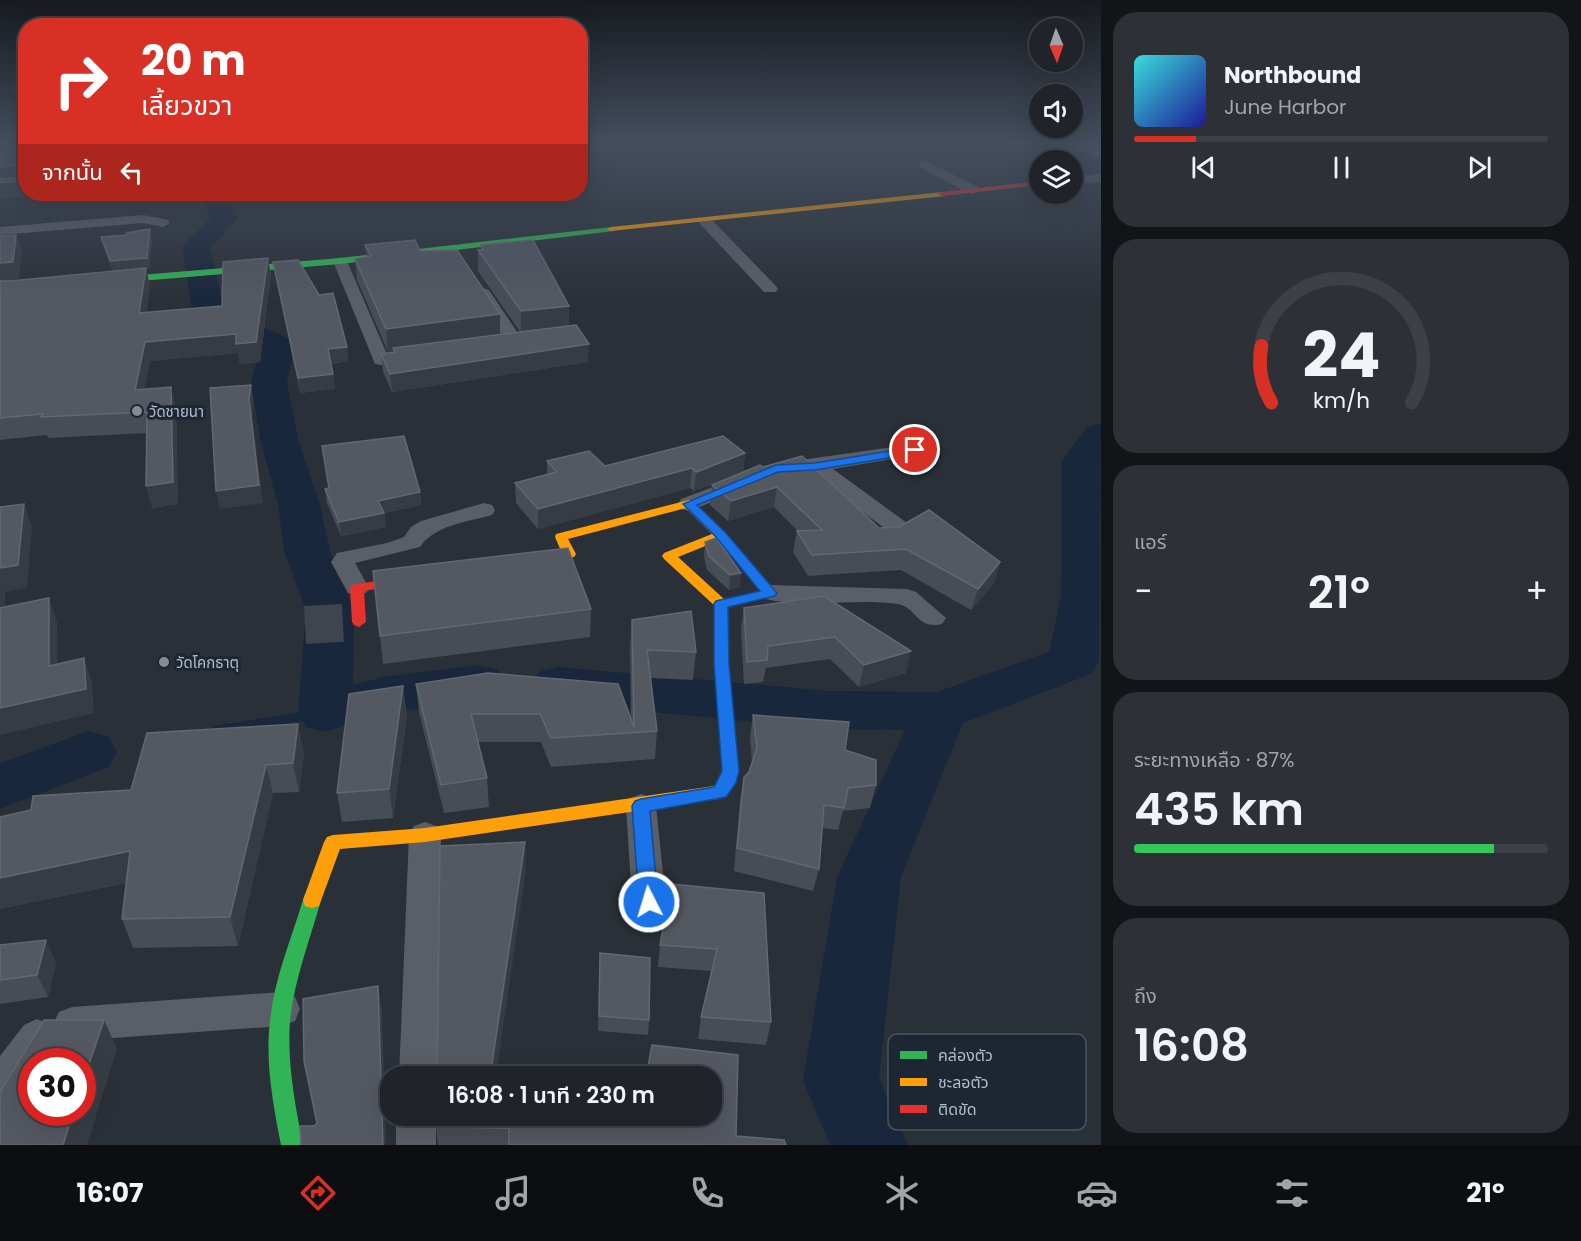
<!DOCTYPE html>
<html lang="th">
<meta charset="utf-8">
<style>
:root{--surface:#20242a;--page:#2d3036;--text:#f1f3f6;--muted:#a2a4a8;--line:#3d4147;--accent:#d93025}
body{margin:0;font-family:Poppins,"Noto Sans Thai",sans-serif;background:var(--page);color:var(--text);height:100vh;display:flex;flex-direction:column;font-size:22px;white-space:nowrap}
*{box-sizing:border-box;margin:0}
p{font-size:20px;color:var(--muted)}
.icon{flex:none;width:33px;height:33px;fill:none;stroke:currentColor;stroke-width:2;stroke-linecap:round;stroke-linejoin:round}
.map{position:relative;flex:1;overflow:hidden}
.side{display:flex;flex-direction:column;gap:12px;padding:12px;background:#121417;width:480px}
.side>*{flex:none}
.banner{position:absolute;left:18px;top:18px;width:570px;height:183px;border-radius:24px;box-shadow:0 6px 24px #0002,0 0 0 2px var(--line);background:#d93025;color:#fff;overflow:hidden}
.needle{width:39px;rotate:178deg}
.controls{position:absolute;left:1029px;top:18px;display:grid;gap:12px}
.controls a{display:grid;place-items:center;width:54px;height:54px;border-radius:50%;background:var(--surface);box-shadow:0 6px 24px #0002,0 0 0 2px var(--line);font-size:30px}
.speed{position:absolute;left:18px;top:1048px;display:flex;gap:12px;font-size:30px;font-weight:700;text-align:center}
.speed>*{display:grid;place-content:center;width:78px;height:78px;border-radius:50%;background:var(--surface);box-shadow:0 6px 24px #0002,0 0 0 2px var(--line);line-height:1}
.speed .limit{border:9px solid #d22;background:#fff;color:#111}
.pin{position:absolute;display:grid;place-items:center;width:51px;height:51px;color:#fff;margin:-26px;border:3px solid #fff;border-radius:50%;box-shadow:0 2px 6px #0007}
.me{position:absolute;width:66px;margin:-33px;rotate:355deg;stroke-linejoin:round;filter:drop-shadow(0 0 4px #0008)}
.turn{display:flex;align-items:center;gap:21px;height:126px;padding:0 24px;font-size:27px}
.turn .icon{width:78px;height:78px;stroke-width:2.5}
.turn b{display:block;font-size:42px;line-height:51px}
.then{display:flex;align-items:center;height:57px;padding:0 24px;background:#0003;gap:12px;font-size:22px}
.big{font-size:45px;font-weight:600;line-height:1.1}
.side .tile{flex:1;display:flex;flex-direction:column;justify-content:center;gap:9px;min-width:0;padding:0 21px;border-radius:24px;background:var(--page)}
.side .dial{align-items:center;gap:0}
.dial svg{height:156px;overflow:visible;fill:none;stroke:var(--line);stroke-width:7;stroke-linecap:round;text-anchor:middle}
.dial text{fill:var(--text);stroke:none}
.song{display:flex;align-items:center;gap:18px}
.cover{width:72px;height:72px;border-radius:9px;background:linear-gradient(135deg,hsl(180 70% 55%),hsl(240 70% 35%))}
.played{height:6px;border-radius:3px;background:linear-gradient(90deg,var(--accent) 15%,var(--line) 15%)}
.keys{display:flex;justify-content:space-around;direction:ltr}
.heat{display:flex;justify-content:space-between;align-items:center;font-size:33px;direction:ltr}
.charge{height:9px;border-radius:4px;background:linear-gradient(90deg,#34c759 87%,var(--line) 0)}
.trip{position:absolute;left:380px;top:1066px;width:342px;height:60px;border-radius:24px;background:var(--surface);box-shadow:0 6px 24px #0002,0 0 0 2px var(--line);font-weight:600;line-height:60px;text-align:center}
.dock{display:flex;height:96px;justify-content:space-around;align-items:center;background:#0d0e11;color:var(--muted)}
.dock .icon{width:42px;height:42px}
.dock .current{color:var(--accent)}
.dock b{font-size:27px;color:var(--text)}
main{display:flex;flex:1;min-height:0}
.map>svg:first-child{display:block}
</style>
<main>
<div class="map">
<svg width="1101" height="1145" viewBox="0 0 1101 1145">
<rect width="100%" height="100%" fill="#2a3038"/>
<g fill="none" stroke-linecap="round" stroke-linejoin="round">
<path stroke="#19273c" stroke-width="9" d="M217 730 325 713"/>
<g fill="#19273c" fill-rule="evenodd">
<path d="M200 194H224L238 218 210 248 224 310 290 339 295 346 287 382 298 439 320 505 330 551 354 610 353 685 383 677 479 665 498 670 505 683 498 696 479 701 386 713 325 732 306 727 298 713 306 610 284 551 278 505 260 439 251 382 260 350 198 322 193 315 182 247 211 217Z"/>
<path d="M1101 423 1099 662 1091 674 963 723 901 877 879 1078 908 1145H830L803 1080 837 877 905 730 830 729 558 703 539 698 532 685 539 672 558 667 830 691 937 692 1049 652 1061 597 1062 460 1087 427Z"/>
<path d="M89 731 109 737 117 752 109 767 0 809V763Z"/>
</g>
<path stroke="#3f454e" stroke-width="38" stroke-dasharray="38 20" stroke-linecap="butt" d="M305 625 359 622"/>
<g fill="#5a5e66" fill-rule="evenodd">
<path d="M1056 142H1074L1101 150V158Z"/>
<path d="M924 160 978 187 979 190 973 194 968 193 920 167V161Z"/>
<path d="M1101 174V182L1072 184V176Z"/>
<path d="M143 215 168 220 170 223 163 227 143 223 0 235V227Z"/>
<path d="M705 217 710 218 776 286 778 289 776 292H764L700 224 698 221Z"/>
<path d="M340 257 347 261 387 354 420 352 423 356 420 360 381 365 375 364 333 261Z"/>
<path d="M483 288 489 290 524 342 521 346 496 350 487 345 490 341 504 339 475 293Z"/>
<path d="M922 429 929 431 932 435 922 454 833 469 907 523 910 528 907 533H891L810 473 773 472 770 468 773 464 907 445 915 431Z"/>
<path d="M740 477 748 478 751 483 748 488 689 511 681 509 678 504 681 499Z"/>
<path d="M484 503 492 505 495 510 492 515C467 522 435 525 420 547L355 563 369 588 366 593 357 595 348 593 331 562 337 553 387 543 404 537 411 527 421 521Z"/>
<path d="M770 585 907 589 916 592 946 618 942 624C917 630 916 607 898 604 853 598 805 609 761 598L758 593 761 588Z"/>
<path d="M641 794 652 798 656 806 666 902 661 912 649 916 637 912 632 902 626 806 630 798Z"/>
<path d="M425 822 436 826 441 835 437 1077H399L409 835 414 826Z"/>
<path d="M282 992 295 997 300 1009 295 1021 282 1026 72 1041 59 1036 53 1024 59 1012 72 1007Z"/>
<path d="M37 1019 50 1025 56 1037 41 1062H32C32 1083 19 1098 0 1106V1056L24 1025Z"/>
<rect x="396" y="1116" width="40" height="29"/>
</g>
<g fill="#30b455" fill-rule="evenodd">
<path d="M611 227 615 229 614 231 340 264 105 284 101 281 105 278 340 258Z"/>
<path d="M721 600 728 604 729 664 739 771 732 790 726 791 720 790 718 785 723 771 715 664 714 604Z"/>
<path d="M312 892 319 894 321 900C310 940 294 980 290 1021 287 1063 295 1104 303 1145H281C273 1104 265 1062 270 1021 274 979 291 940 303 900L305 894Z"/>
</g>
<g fill="#ff9f0a" fill-rule="evenodd">
<path d="M942 192H945V196L611 231 607 229 611 227Z"/>
<path d="M689 500 693 501 725 532 775 590 777 593 775 596 721 608 716 607 664 559 662 556 664 553 712 534 686 508 568 539 576 554 574 557 530 564 523 560 530 556 561 551 555 537 556 534ZM718 541 761 591 724 599 678 557Z"/>
<path d="M726 779 732 780 734 785 725 797 719 799 425 842 340 849 319 906 312 908 305 906 303 900 324 842 327 837 333 835 425 828 714 786Z"/>
</g>
<g fill="#e5322d" fill-rule="evenodd">
<path d="M1040 181V185L942 196 938 194 942 192Z"/>
<path d="M420 574 427 578 425 581 364 591 366 622 359 627 354 625 352 622 350 588 352 585Z"/>
</g>
</g>
<g fill="#474c55">
<path d="M150 229 152 239 149 268 146 269 150 286 146 313 222 306 271 275 260 362 240 364 238 353 150 361 144 389 176 408 178 504 152 508 147 433 48 438 47 435 0 440V236L16 235 22 252 18 279 2 281H10L113 271 101 237 126 235Z"/>
<path d="M365 245 420 251 500 334 520 332 478 271V250H481V245L569 306V326L588 362 392 392 383 372 381 354 393 353V351L388 352 357 280 355 259 367 257Z"/>
<path d="M273 262 347 347 348 361 331 364 335 389 300 393Z"/>
<path d="M745 453 743 473 763 467 879 528 1000 562 994 583 971 610 901 570 808 576 793 552 797 531H798L774 507 728 521 710 505 712 485 736 475 694 491 690 488 538 529 516 503 515 483 547 475V461L605 466Z"/>
<path d="M325 489 420 492 421 505 384 513 386 527 341 536 327 503Z"/>
<path d="M705 542 740 587 729 590 707 570 704 556Z"/>
<path d="M824 596 906 673 859 687 830 659 766 668 763 682 744 684 741 629 744 608Z"/>
<path d="M591 609 590 637 383 664 380 636Z"/>
<path d="M632 620 696 652 693 680 651 678 657 731 655 759 551 767 541 742H478L487 778 489 807 444 813 419 712 416 684 631 721 630 647Z"/>
<path d="M407 714 393 818 342 822 337 793Z"/>
<path d="M753 715 845 750 876 785 870 808 843 811 838 830 822 828 819 869 813 891 734 871 740 800 744 777 749 772 752 762 750 737Z"/>
<path d="M304 752 299 792 273 793 238 946 133 948 122 919 126 883 0 909 131 790Z"/>
<path d="M671 884 771 1022 766 1045 698 1039 701 1017 712 971 658 967 660 945Z"/>
<path d="M0 945 56 962 48 997 0 1004Z"/>
<path d="M600 953 649 1020 648 1035 598 1031Z"/>
<path d="M436 1116 736 1136 786 1145H438L436 1127Z"/>
</g>
<g fill="#373c44">
<path d="M23 165 26 173V194H45L1 199 0 205V167Z"/>
<path d="M89 194H111L89 196Z"/>
<path d="M150 229 152 239 149 268 146 269 150 286 144 332 113 271 110 261Z"/>
<path d="M16 235 22 252 18 279 0 281V263Z"/>
<path d="M268 258 271 275 260 362 240 364 238 353 150 361 140 410 135 390 145 342 236 334Z"/>
<path d="M569 306V328L521 334V311Z"/>
<path d="M500 314V336L393 348V351L388 352 386 329Z"/>
<path d="M589 344 588 362 392 392 390 374Z"/>
<path d="M347 347 348 361 330 364 328 349Z"/>
<path d="M333 374 335 389 300 393 298 378Z"/>
<path d="M251 385 254 402 252 416 263 503 220 509 216 491 249 399Z"/>
<path d="M171 387 176 408 178 504 152 508 146 486Z"/>
<path d="M745 453 743 473 694 491 696 472Z"/>
<path d="M692 468 690 488 538 529V509Z"/>
<path d="M777 487 774 507 728 521 731 501Z"/>
<path d="M420 492 421 505 384 513 386 527 341 536 339 522 378 501Z"/>
<path d="M24 504 32 527 27 588 5 592V633L0 621V568Z"/>
<path d="M1000 562 994 583 971 610 978 589Z"/>
<path d="M741 573 740 587 729 590 730 575Z"/>
<path d="M49 598 57 622 58 690 49 666Z"/>
<path d="M911 651 906 673 859 687 864 665Z"/>
<path d="M84 658 92 683 94 713 0 735V708Z"/>
<path d="M403 686 407 714 393 818 389 789Z"/>
<path d="M298 724 304 752 299 792 293 763Z"/>
<path d="M266 765 273 793 238 946 230 917Z"/>
<path d="M525 842 526 869 496 1077H490Z"/>
<path d="M130 851 140 880 0 909V878Z"/>
<path d="M46 940 56 962 48 997 37 975Z"/>
<path d="M378 986 382 1009 386 1145H383Z"/>
<path d="M104 1020 117 1049 87 1145H63L73 1113H82V1085Z"/>
</g>
<g fill="#535861" stroke="#626872" stroke-width="1.5">
<path d="M0 142H26V180L0 183V179L22 177 23 165 0 167Z"/>
<path d="M150 229 147 258 110 261 101 237 126 235 127 233Z"/>
<path d="M16 235 13 262 0 263V236Z"/>
<path d="M415 240 420 251 457 250 500 314 386 329 355 259 371 256 365 245Z"/>
<path d="M533 240 569 306 521 311 478 250H483L481 245Z"/>
<path d="M268 258 256 342 236 344V334L145 342 135 390 171 387 173 482 146 486 147 412 41 417 43 414 0 418V281H10L146 268 139 313 222 306 223 262Z"/>
<path d="M298 260 319 295 333 293 347 347 328 349 333 374 298 378 273 262Z"/>
<path d="M576 325 589 344 390 374 381 354 395 352 393 348Z"/>
<path d="M251 385 249 399 259 485 216 491 210 388Z"/>
<path d="M404 436 420 492 378 501 384 513 339 522 325 489 329 488 322 446Z"/>
<path d="M723 436 745 453 696 472 692 468 538 509 515 483 557 472 547 461 589 451 605 466Z"/>
<path d="M802 456 879 528 899 527 929 510 1000 562 978 589 906 549 812 555 797 531 822 530 777 487 731 501 712 485 760 465 763 467Z"/>
<path d="M24 504 18 565 0 568V507Z"/>
<path d="M716 538 741 573 730 575 709 556 705 542Z"/>
<path d="M568 548 591 609 380 636 373 571Z"/>
<path d="M824 596 911 651 864 665 835 637 768 646 767 660 747 662 744 608Z"/>
<path d="M49 598V666L84 658 86 689 0 708V608Z"/>
<path d="M691 611 696 652 647 650 657 731 551 738 540 714H471L487 778 441 785 416 684 488 673 618 684 634 727 632 620Z"/>
<path d="M403 686 389 789 337 793 349 694Z"/>
<path d="M753 715 849 722 845 750 876 760V785L848 788 844 808 824 805 819 869 737 848 744 777 749 772 757 748Z"/>
<path d="M298 724 293 763 266 765 230 917 122 919 130 851 0 878V817L31 810 33 796 131 790 147 733Z"/>
<path d="M525 842 490 1077H437L440 846Z"/>
<path d="M671 884 764 893 771 1022 701 1017 717 949 660 945Z"/>
<path d="M46 940 37 975 0 980V945Z"/>
<path d="M600 953 650 958 649 1020 599 1016Z"/>
<path d="M378 986 383 1145H301L300 1126H314L317 1123 304 1061 303 999Z"/>
<path d="M44 1020H104L82 1085V1062H32V1113H73L63 1145H0V1092Z"/>
<path d="M652 1045 738 1055 736 1136 784 1140 786 1145H509V1128L436 1127V1116H711V1077H646Z"/>
</g>
<linearGradient id="sky" x2="0" y2="1"><stop stop-color="#171a1f"/><stop offset="0.47" stop-color="#444e5e"/><stop offset="1" stop-color="#444e5e" stop-opacity="0"/></linearGradient>
<rect width="1101" height="302" fill="url(#sky)"/>
<path fill="#1a73e8" stroke="#114b97" stroke-width="1.5" d="M915 447 919 448V453L815 470 778 472 697 505 725 532 777 593 775 596 728 607 729 664 739 771 736 783 726 797 650 811 658 902 656 908 649 910 642 908 639 902 632 806 635 801 641 799 714 787 722 771 714 664V604L716 601 760 591 716 537 683 504 776 465 815 463Z"/>
<g fill="#848b96" stroke="#1d2633" stroke-width="2">
<circle cx="137" cy="411" r="6"/>
<circle cx="164" cy="662" r="6"/>
</g>
<g text-anchor="middle" dominant-baseline="central" stroke-width="6" stroke-linejoin="round" paint-order="stroke">
<g font-size="15" fill="#b4bcc9" stroke="#1d2633" text-anchor="start">
<text x="149" y="411">วัดชายนา</text>
<text x="176" y="662">วัดโคกธาตุ</text>
</g>
</g>
<rect x="888" y="1034" width="198" height="96" rx="9" fill="#1d2633" stroke="#4a5360" stroke-width="1.5"/>
<rect x="900" y="1051" width="27" height="8" fill="#30b455"/>
<rect x="900" y="1078" width="27" height="8" fill="#ff9f0a"/>
<rect x="900" y="1105" width="27" height="8" fill="#e5322d"/>
<g font-size="16" fill="#b4bcc9">
<text x="938" y="1061">คล่องตัว</text>
<text x="938" y="1088">ชะลอตัว</text>
<text x="938" y="1115">ติดขัด</text>
</g>
</svg>
<div class="controls">
<a><svg class="needle" viewBox="-14 -14 28 28"><path d="M0-13l5 13h-10z" fill="#e53935"/><path d="M0 13l5-13h-10z" fill="#a2a4a8"/></svg></a>
<a><svg class="icon" aria-label="sound" viewBox="0 0 24 24"><path d="M4 9h4l5-4v14l-5-4H4zM17 9q2 3 0 6"/></svg></a>
<a><svg class="icon" aria-label="layers" viewBox="0 0 24 24"><path d="M12 4l9 5-9 5-9-5zM3 14l9 5 9-5"/></svg></a>
</div>
<div class="speed"><div class="limit">30</div></div>
<div class="pin" style="left:915px;top:450px;background:#d93025"><svg class="icon" aria-label="arrive" viewBox="0 0 24 24"><path d="M6 21V4h12l-3 4 3 4H6"/></svg></div>
<svg class="me" style="left:649px;top:902px" viewBox="-20 -20 40 40"><circle r="17" fill="#1a73e8" stroke="#fff" stroke-width="3"/><path d="M0-11L8 9 0 5-8 9z" fill="#fff"/></svg>
<div class="trip">16:08 · 1 นาที · 230 m</div>
<div class="banner">
<div class="turn"><svg class="icon" aria-label="right" viewBox="0 0 24 24"><path d="M7 20v-9h11M14 6l5 5-5 5"/></svg><div><b>20 m</b>เลี้ยวขวา</div></div>
<div class="then">จากนั้น<svg class="icon" aria-label="left" viewBox="0 0 24 24"><path d="M17 20v-9H6M10 6l-5 5 5 5"/></svg></div>
</div>
</div>
<section class="side">
<div class="tile">
<div class="song"><i class="cover"></i><div><b>Northbound</b><p>June Harbor</p></div></div>
<div class="played"></div>
<div class="keys"><svg class="icon" aria-label="previous" viewBox="0 0 24 24"><path d="M18 5L8 12l10 7zM5 5v14"/></svg><svg class="icon" aria-label="pause" viewBox="0 0 24 24"><path d="M8 5v14M16 5v14"/></svg><svg class="icon" aria-label="next" viewBox="0 0 24 24"><path d="M6 5l10 7-10 7zM19 5v14"/></svg></div>
</div>
<div class="tile dial"><svg viewBox="0 0 100 80">
<path d="M14 69A42 42 0 1 1 86 69"/>
<path d="M14 69A42 42 0 0 1 9 40" stroke="#d93025"/>
<text x="50" y="56" font-size="32" font-weight="700">24</text>
<text x="50" y="72" font-size="11">km/h</text>
</svg></div>
<div class="tile"><p>แอร์</p>
<div class="heat"><a>−</a><b class="big">21°</b><a>+</a></div>
</div>
<div class="tile"><p>ระยะทางเหลือ · 87%</p><b class="big">435 km</b><div class="charge"></div></div>
<div class="tile"><p>ถึง</p><b class="big">16:08</b></div>
</section>
</main>
<nav class="dock">
<b>16:07</b>
<svg class="icon current" aria-label="directions" viewBox="0 0 24 24"><path d="M12 3l9 9-9 9-9-9zM9 14v-3h6M13 9l2 2-2 2"/></svg>
<svg class="icon" aria-label="music" viewBox="0 0 24 24"><path d="M9 18V5l10-2v13"/><circle cx="6" cy="18" r="3"/><circle cx="16" cy="16" r="3"/></svg>
<svg class="icon" aria-label="phone" viewBox="0 0 24 24"><path d="M5 4h4l2 5-3 2q2 4 5 5l2-3 5 2v4C11 20 4 13 5 4z"/></svg>
<svg class="icon" aria-label="climate" viewBox="0 0 24 24"><path d="M12 3v18M4 7l16 10M4 17L20 7"/></svg>
<svg class="icon" aria-label="car" viewBox="0 0 24 24"><path d="M5 17H2v-5l4-1 3-4h7l3 4 3 1v5h-3M9 17h6M6 11h13"/><circle cx="7" cy="17" r="2"/><circle cx="17" cy="17" r="2"/></svg>
<svg class="icon" aria-label="filters" viewBox="0 0 24 24"><path d="M4 7h16M4 17h16"/><circle cx="9" cy="7" r="2"/><circle cx="15" cy="17" r="2"/></svg>
<b>21°</b>
</nav>
